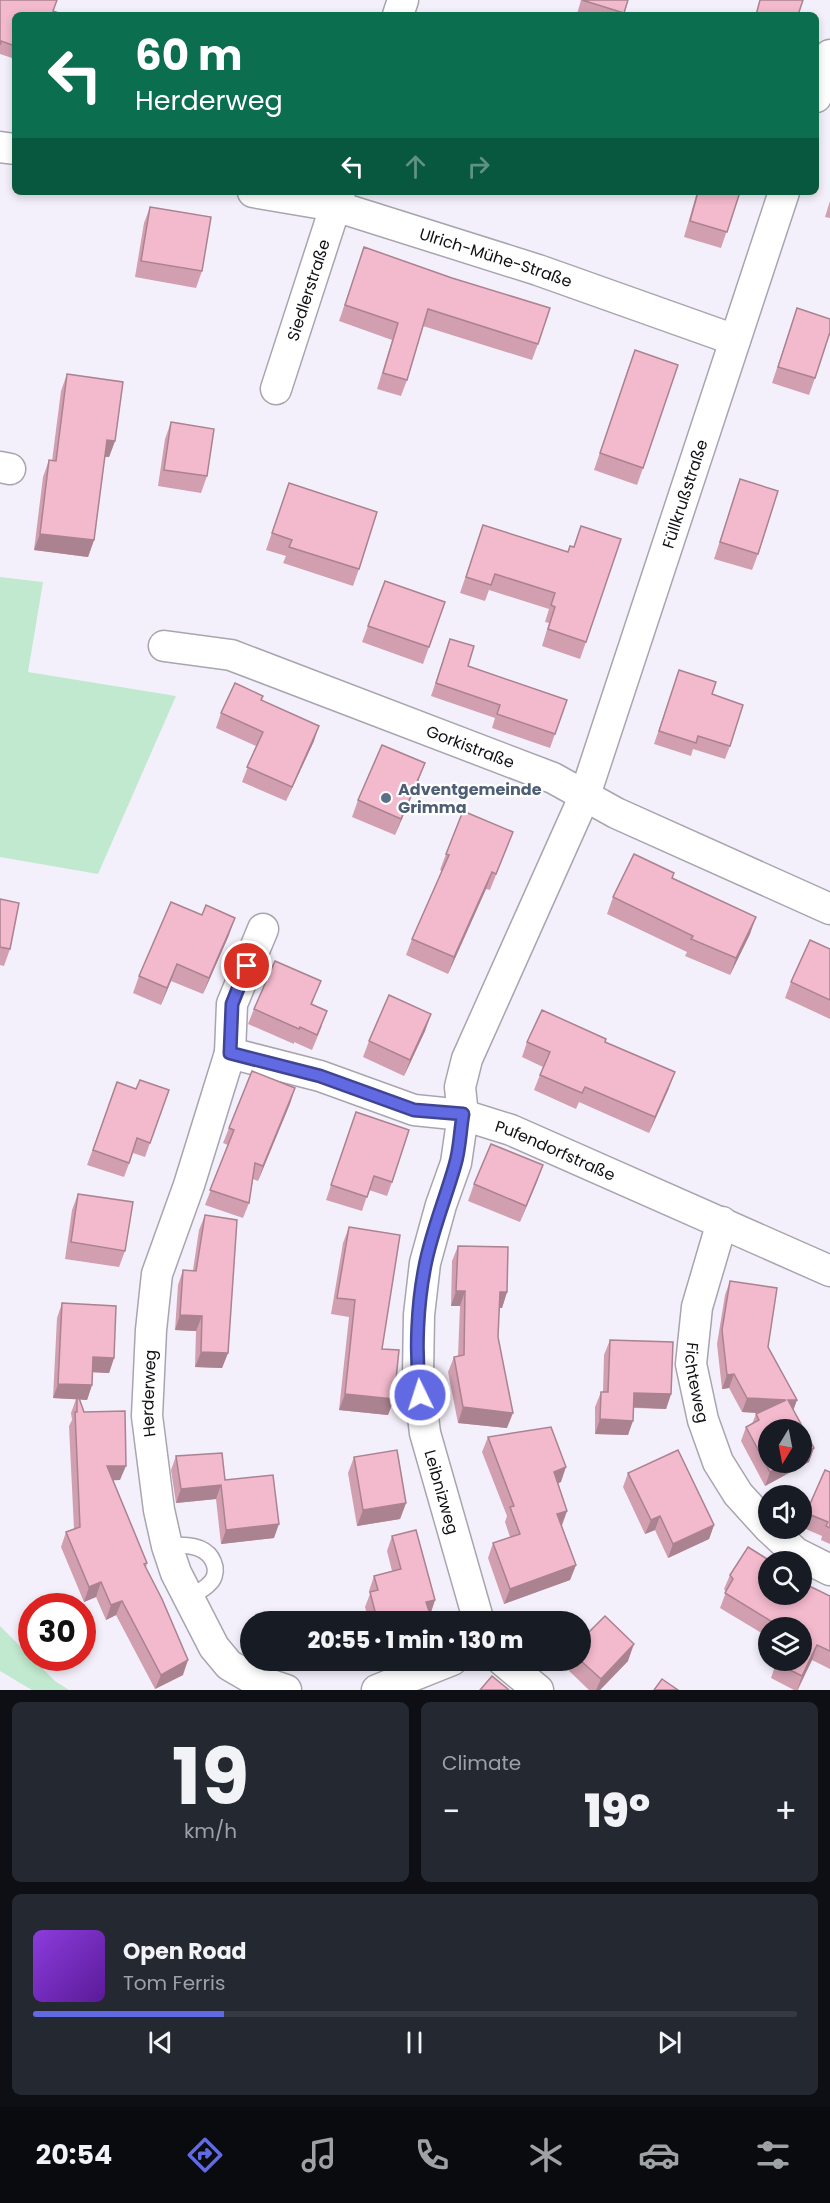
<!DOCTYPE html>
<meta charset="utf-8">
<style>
:root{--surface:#171b24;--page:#242831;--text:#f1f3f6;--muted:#9ea1a6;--line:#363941;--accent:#616ae2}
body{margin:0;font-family:Poppins,sans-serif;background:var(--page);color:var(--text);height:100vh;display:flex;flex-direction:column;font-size:22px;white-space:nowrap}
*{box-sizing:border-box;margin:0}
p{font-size:20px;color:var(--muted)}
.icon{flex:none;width:33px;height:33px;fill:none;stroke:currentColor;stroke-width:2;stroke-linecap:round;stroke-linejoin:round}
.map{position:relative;height:1690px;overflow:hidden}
.panel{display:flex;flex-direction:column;gap:12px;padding:12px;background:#0d0f14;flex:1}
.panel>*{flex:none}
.hud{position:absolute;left:12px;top:12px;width:807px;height:183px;border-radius:9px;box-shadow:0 3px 9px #0003;background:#0b6e4f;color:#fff;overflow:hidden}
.needle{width:39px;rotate:190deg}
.controls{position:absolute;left:758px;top:1419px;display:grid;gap:12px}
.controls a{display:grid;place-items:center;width:54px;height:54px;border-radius:50%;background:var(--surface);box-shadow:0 3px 9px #0003;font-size:30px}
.speed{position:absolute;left:18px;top:1593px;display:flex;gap:12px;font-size:30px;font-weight:700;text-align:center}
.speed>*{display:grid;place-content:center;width:78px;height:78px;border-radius:50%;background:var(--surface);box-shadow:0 3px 9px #0003;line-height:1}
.speed .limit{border:9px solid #d22;background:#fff;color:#111}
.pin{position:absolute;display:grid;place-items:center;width:51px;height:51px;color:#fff;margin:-26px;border:3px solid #fff;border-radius:50%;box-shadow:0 2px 6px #0007}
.me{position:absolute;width:66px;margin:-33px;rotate:356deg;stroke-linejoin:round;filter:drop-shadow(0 0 4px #0008)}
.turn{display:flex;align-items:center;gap:21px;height:126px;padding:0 24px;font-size:27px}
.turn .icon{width:78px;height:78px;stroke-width:2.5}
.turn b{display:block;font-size:42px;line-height:51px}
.lanes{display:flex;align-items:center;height:57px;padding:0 24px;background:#0003;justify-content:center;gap:30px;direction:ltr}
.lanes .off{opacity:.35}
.big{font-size:45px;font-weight:800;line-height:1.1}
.panel .tile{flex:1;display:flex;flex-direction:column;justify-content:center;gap:9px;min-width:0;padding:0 21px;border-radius:9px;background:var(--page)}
.panel .dial{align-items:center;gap:0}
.dial b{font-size:78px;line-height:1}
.song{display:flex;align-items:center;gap:18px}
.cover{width:72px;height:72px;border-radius:9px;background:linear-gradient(135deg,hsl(270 70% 55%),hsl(270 70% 35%))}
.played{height:6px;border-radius:3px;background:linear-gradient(90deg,var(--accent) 25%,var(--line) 25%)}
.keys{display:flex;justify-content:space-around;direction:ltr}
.heat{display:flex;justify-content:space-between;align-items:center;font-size:33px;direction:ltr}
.panel .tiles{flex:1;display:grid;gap:12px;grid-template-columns:1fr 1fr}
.tile:last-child{grid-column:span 2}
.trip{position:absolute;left:240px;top:1611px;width:351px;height:60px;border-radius:30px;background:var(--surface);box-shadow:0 3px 9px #0003;font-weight:800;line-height:60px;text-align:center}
.tabs{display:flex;height:96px;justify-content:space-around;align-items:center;background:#090b0e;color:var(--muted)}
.tabs .icon{width:42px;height:42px}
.tabs .on{color:var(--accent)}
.tabs b{font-size:27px;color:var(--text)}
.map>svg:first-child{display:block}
</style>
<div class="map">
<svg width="830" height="1690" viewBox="0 0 830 1690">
<rect width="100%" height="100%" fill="#f4f0fb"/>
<g fill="#c0e9cf">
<path d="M0 577 43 582 28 672 176 696 98 874 0 857Z"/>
<path d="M0 1626 55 1681 69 1690H32L0 1671Z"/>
</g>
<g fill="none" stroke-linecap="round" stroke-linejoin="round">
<defs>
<path id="lane" d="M167 1546C184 1544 210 1544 215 1567 216 1573 214 1580 209 1584 204 1590 195 1593 189 1597"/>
<g id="street">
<path d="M398 15 403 0"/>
<path d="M816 97 830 55"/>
<path d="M0 147 15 149"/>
<path id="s1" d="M253 192 335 206 538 270 735 340"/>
<path id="s2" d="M784 192 585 795 467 1059 460 1087 463 1115 511 1130 830 1271"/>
<path id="s3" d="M276 389 340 192"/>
<path d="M0 467 10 469"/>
<path id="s4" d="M164 646 231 655 553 778 616 813 830 909"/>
<path d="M230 1053 232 1004 263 929"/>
<path id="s5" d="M722 1222 697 1307 691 1364 703 1420 718 1462 738 1494 768 1527"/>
<path d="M769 1528 796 1553 830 1570"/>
<path d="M502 1660 538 1690"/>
<path id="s6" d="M286 1690 253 1679 229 1665 214 1647 176 1573 167 1546 159 1510 147 1416 151 1330 157 1274 189 1185 230 1053 320 1076 414 1110 463 1115 456 1163 441 1205 425 1263 419 1315 418 1375 425 1433 479 1622"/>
<path d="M377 1690 452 1660"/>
</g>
</defs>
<use href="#lane" stroke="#a8a5af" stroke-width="18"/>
<use href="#street" stroke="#a8a5af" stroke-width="33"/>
<use href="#lane" stroke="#fff" stroke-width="15"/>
<use href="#street" stroke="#fff" stroke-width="30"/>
</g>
<g fill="#d19fb0">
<path d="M0 0 15 15V59L0 54Z"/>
<path d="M581 0H628L623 15H582L577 14Z"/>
<path d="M697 192H740L721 248 684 237Z"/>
<path d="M830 201V218L825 217Z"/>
<path d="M150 207 202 271 196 288 135 277 144 223Z"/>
<path d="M364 247 538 344 532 360 423 326 407 380 401 396 377 389 392 340 339 321Z"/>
<path d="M797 308 815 378 809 395 772 383Z"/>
<path d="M629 366 643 468 637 485 594 470Z"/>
<path d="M67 374 115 441 109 457H105L94 540 88 557 34 550 43 477 49 460 52 461 61 391Z"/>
<path d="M171 422 207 476 201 493 158 486 165 439Z"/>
<path d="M740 479 758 554 752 570 714 559Z"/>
<path d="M289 483 359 569 353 586 283 563 286 556 266 550Z"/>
<path d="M483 525 568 552 574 547 581 526 586 642 580 659 542 646 549 623 545 622 549 609 489 590 485 601 460 593Z"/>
<path d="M385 581 445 602 423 664 362 642Z"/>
<path d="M450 639 468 666 567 700 550 748 492 728 495 718 431 696Z"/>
<path d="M679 670 712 694 730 746 725 759 693 749 691 756 654 744Z"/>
<path d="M261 700 314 741 286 801 242 782 256 746 216 728 221 713Z"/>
<path d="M419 779 395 835 352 817 358 800Z"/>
<path d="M513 832 490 890 486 889 448 974 406 955 412 939 442 871 440 870 446 854Z"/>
<path d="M674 873 672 878 750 934 730 975 685 956 687 952 607 914 613 897Z"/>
<path d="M0 899 10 949 4 966 0 965Z"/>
<path d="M229 935 203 994 171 981 161 1005 133 993 139 976Z"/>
<path d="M830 949V1019L785 998 791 982Z"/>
<path d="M315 996 312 1004 322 1026 312 1050 294 1042V1044L248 1024 254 1009Z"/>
<path d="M431 1014 425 1031 404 1076 363 1057 369 1041Z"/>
<path d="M527 1042H605L669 1088 649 1133 579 1102 576 1109 534 1090 543 1067 522 1057Z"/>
<path d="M117 1082 136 1089 169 1090 145 1157 133 1153 124 1177 87 1165Z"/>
<path d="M295 1088 258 1181 253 1179 249 1203 243 1218 205 1205 228 1145 223 1143 229 1128Z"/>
<path d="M351 1126 392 1182 387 1196 369 1190 362 1211 326 1200Z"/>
<path d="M543 1165 520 1222 468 1201 474 1184Z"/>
<path d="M78 1194 125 1251 119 1267 65 1259 72 1210Z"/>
<path d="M205 1215 228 1353 222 1368 195 1367 196 1331 175 1330 178 1285 183 1270H193L199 1230Z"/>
<path d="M349 1227 382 1349 394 1399 388 1415 339 1410 349 1317 331 1314 343 1243Z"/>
<path d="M458 1246 507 1292 502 1308H499L498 1337 507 1428 458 1423 448 1372 454 1357 458 1356 460 1306H451L452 1261Z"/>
<path d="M730 1281 768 1347 797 1400 793 1409 814 1448 809 1462 765 1486 741 1441 746 1427 752 1424 756 1414 758 1413 742 1412 729 1388 722 1389 717 1344 725 1295Z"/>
<path d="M62 1303 114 1358 109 1373 92 1372V1385L87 1400 79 1399 84 1412 120 1480H113L147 1563 146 1568 183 1675 155 1689 116 1615 106 1620 96 1597 84 1602 61 1547 66 1532 74 1529 69 1426 72 1420 71 1413 76 1399 53 1398 57 1318Z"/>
<path d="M610 1340 671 1394 666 1409 634 1408 628 1435 595 1434V1407L601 1392H603L604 1355Z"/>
<path d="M488 1437 561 1482 558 1483 567 1511 562 1526 576 1565 570 1580 504 1604 488 1558 493 1543 510 1537 505 1522 507 1516 482 1452Z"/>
<path d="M176 1456 225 1480 274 1538 221 1544 216 1499 176 1503 171 1470Z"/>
<path d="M354 1457 406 1503 400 1519 357 1526 348 1473Z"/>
<path d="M830 1472V1544L821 1540 822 1536 801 1527 806 1513Z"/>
<path d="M628 1473 714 1525 709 1539 668 1558 655 1530 645 1534 623 1487Z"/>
<path d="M392 1536 435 1600 430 1615 429 1622H369L365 1607 370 1594 369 1591 374 1576 392 1571 387 1551Z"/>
<path d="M730 1575 768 1594 830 1596V1669L812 1660 798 1690H794L771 1678 776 1663 801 1628H768V1637L720 1608 726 1592 724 1589Z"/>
<path d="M580 1641 628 1661 600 1690H589L565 1667 567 1660H580Z"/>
</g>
<g fill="#aa8290">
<path d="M107 440 115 441 109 457 101 456Z"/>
<path d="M40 534 94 540 88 557 34 550Z"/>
<path d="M319 726 314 741 286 801 292 787Z"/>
<path d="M425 763 419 779 395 835 401 819Z"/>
<path d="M492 872 486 889 448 974 454 957Z"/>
<path d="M756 917 750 934 730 975 736 958Z"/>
<path d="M235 918 229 935 203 994 209 978Z"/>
<path d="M177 964 171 981 161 1005 167 988Z"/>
<path d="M431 1014 425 1031 404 1076 410 1060Z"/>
<path d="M675 1072 669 1088 649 1133 655 1117Z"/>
<path d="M295 1088 290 1104 258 1181 263 1166Z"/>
<path d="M543 1165 537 1182 520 1222 526 1206Z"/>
<path d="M456 1291H465L460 1306H451Z"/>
<path d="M500 1292H507L502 1308 494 1307Z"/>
<path d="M180 1315 202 1316 196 1331 175 1330Z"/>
<path d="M201 1352 228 1353 222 1368 195 1367Z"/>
<path d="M93 1357 114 1358 109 1373 88 1372Z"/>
<path d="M734 1374 729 1388 722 1389 727 1375Z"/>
<path d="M58 1384 92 1385 87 1400 53 1398Z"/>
<path d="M634 1393 671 1394 666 1409 629 1407Z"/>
<path d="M345 1394 394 1399 388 1415 339 1410Z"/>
<path d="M747 1398 786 1400 781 1414 742 1412Z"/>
<path d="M788 1400H797L792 1414Z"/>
<path d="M463 1407 513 1413 507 1428 458 1423Z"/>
<path d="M600 1419 633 1421 628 1435 595 1434Z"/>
<path d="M814 1448 809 1462 765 1486 770 1472 788 1462H801V1455Z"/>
<path d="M107 1466H126L120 1480 102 1481Z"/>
<path d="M566 1467 561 1482 549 1487 554 1472Z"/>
<path d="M221 1485 216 1499 176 1503 181 1489Z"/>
<path d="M406 1503 400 1519 357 1526 363 1510Z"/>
<path d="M567 1511 561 1526 557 1514Z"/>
<path d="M660 1516 655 1530 645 1534 651 1520Z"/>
<path d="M279 1524 274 1538 221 1544 226 1530Z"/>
<path d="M714 1525 709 1539 668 1558 673 1544Z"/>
<path d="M576 1565 570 1580 504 1604 510 1589Z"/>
<path d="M101 1582 96 1597 84 1602 89 1587Z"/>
<path d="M435 1600 430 1615 426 1602Z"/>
<path d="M122 1601 116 1615 106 1620 111 1605Z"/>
<path d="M386 1617 384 1622H377V1619Z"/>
<path d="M431 1617 429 1622H413Z"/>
<path d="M634 1644 628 1661 600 1690H596L601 1679Z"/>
<path d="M817 1645 812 1660 797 1690 802 1676Z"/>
<path d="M188 1660 183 1675 155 1689 161 1675Z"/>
</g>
<g fill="#f3b9cd" stroke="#aa8290" stroke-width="1.5">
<path d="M0 0H57L53 11 64 15H15V46L1 41 0 45Z"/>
<path d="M582 0H628L624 13Z"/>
<path d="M760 0H803L798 15H756Z"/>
<path d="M698 192H740L727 232 690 221Z"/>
<path d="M150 207 211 217 202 271 141 261Z"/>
<path d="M364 247 452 278 550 308 538 344 428 309 407 380 383 373 398 323 345 305Z"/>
<path d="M797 308 830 319V332L815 378 778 367Z"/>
<path d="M635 350 678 365 643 468 600 453Z"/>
<path d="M67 374 123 382 115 441 107 440 94 540 40 534 49 460 56 461Z"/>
<path d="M171 422 214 429 207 476 164 470Z"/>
<path d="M740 479 778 491 758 554 720 542Z"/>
<path d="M289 483 377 512 359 569 289 547 292 540 272 533Z"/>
<path d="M483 525 568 552 570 546 574 547 581 526 621 539 586 642 548 629 555 607 551 605 555 593 495 574 491 585 466 577Z"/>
<path d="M385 581 445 602 429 647 368 626Z"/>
<path d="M450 639 474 646 468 666 567 700 555 734 497 714 500 705 436 683Z"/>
<path d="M679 670 716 682 712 694 743 705 730 746 698 736 696 743 659 731Z"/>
<path d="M235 683 263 696 261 700 319 726 292 787 247 767 263 732 221 713Z"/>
<path d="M382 745 425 763 401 819 358 800Z"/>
<path d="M463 811 513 832 496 874 492 872 454 957 412 939 449 855 446 854Z"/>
<path d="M634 854 674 873 672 878 756 917 736 958 691 939 693 936 613 897Z"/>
<path d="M0 899 19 903 10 949 0 947Z"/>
<path d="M171 902 202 915 206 905 235 918 209 978 177 964 167 988 139 976Z"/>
<path d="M810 940 830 949V1000L791 982Z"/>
<path d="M275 961 321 981 311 1004 327 1011 317 1035 300 1027 299 1029 254 1009Z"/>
<path d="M389 995 431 1014 410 1060 369 1041Z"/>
<path d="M542 1010 606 1039 605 1042 675 1072 655 1117 585 1087 582 1093 540 1075 550 1052 527 1042Z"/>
<path d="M252 1071 295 1088 263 1166 255 1163 249 1203 210 1190 234 1130 229 1128Z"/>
<path d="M140 1080 169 1090 150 1143 137 1138 129 1163 93 1150 117 1082 136 1089Z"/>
<path d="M356 1112 409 1130 392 1182 374 1176 367 1197 331 1185Z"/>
<path d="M491 1144 543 1165 526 1206 474 1184Z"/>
<path d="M78 1194 133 1202 125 1251 71 1242Z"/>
<path d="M205 1215 237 1220 228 1353 201 1352 202 1316 180 1315 183 1270 196 1271Z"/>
<path d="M349 1227 400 1235 382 1349 399 1350 394 1399 345 1394 355 1300 337 1298Z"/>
<path d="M458 1246 508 1247 507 1292H500L498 1337 513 1413 463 1407 454 1357 464 1355 465 1291H456Z"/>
<path d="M730 1281 777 1288 768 1347 797 1400H788L814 1448 801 1455V1430H768V1462H788L770 1472 746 1427 759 1420 756 1414 786 1400 747 1398 734 1374 727 1375 722 1330Z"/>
<path d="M62 1303 116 1306 114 1358 93 1357 92 1385 58 1384Z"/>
<path d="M610 1340 673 1342 671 1394 634 1393 633 1421 600 1419 601 1392H608Z"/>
<path d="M79 1398 84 1412 125 1411 126 1466H107L147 1563 144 1564 162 1599 188 1660 161 1675 122 1601 111 1605 101 1582 89 1587 66 1532 80 1527 75 1412H77V1399Z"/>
<path d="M551 1427 566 1467 554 1472 567 1511 557 1514 576 1565 510 1589 493 1543 520 1534 510 1507 514 1506 488 1437Z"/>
<path d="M397 1450 406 1503 363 1510 354 1457Z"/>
<path d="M678 1450 714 1525 673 1544 660 1516 651 1520 628 1473Z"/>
<path d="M222 1453 225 1480 273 1475 279 1524 226 1530 221 1485 181 1489 176 1456Z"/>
<path d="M825 1470 830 1472V1528L826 1526 828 1522 806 1513Z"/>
<path d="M416 1530 435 1600 426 1602 431 1617 413 1622H387L386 1617 377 1619 370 1592 378 1590 374 1576 401 1569 392 1536Z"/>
<path d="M748 1547 772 1562H768V1594H801V1582L830 1596V1651L817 1645 802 1676 776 1663 778 1660H801V1628H782L725 1593 733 1579 730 1575Z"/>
<path d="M605 1616 634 1644 601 1679 580 1660V1641Z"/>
<path d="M492 1676 509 1690H480Z"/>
<path d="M662 1679 678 1690H654Z"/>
</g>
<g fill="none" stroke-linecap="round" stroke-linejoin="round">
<defs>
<path id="route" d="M247 966 232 1004 230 1053 320 1076 414 1110 463 1114C460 1131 460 1149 455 1165 446 1197 433 1228 426 1261 417 1303 415 1352 420 1395"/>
</defs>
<use href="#route" stroke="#3f4593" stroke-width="15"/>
<use href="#route" stroke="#616ae2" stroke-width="10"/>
</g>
<circle fill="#5c6f8a" stroke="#fff" stroke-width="2" cx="386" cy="798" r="6"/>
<g text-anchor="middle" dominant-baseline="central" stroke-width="4.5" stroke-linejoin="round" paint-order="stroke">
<g font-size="16" fill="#111014" stroke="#fff">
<text stroke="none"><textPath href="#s1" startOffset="252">Ulrich-Mühe-Straße</textPath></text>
<text stroke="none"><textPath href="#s3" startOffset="104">Siedlerstraße</textPath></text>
<text transform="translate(685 494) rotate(-72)">Füllkrußstraße</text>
<text stroke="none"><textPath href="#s4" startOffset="324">Gorkistraße</textPath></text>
<text stroke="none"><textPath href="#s2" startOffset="1080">Pufendorfstraße</textPath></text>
<text stroke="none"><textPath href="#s5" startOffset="165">Fichteweg</textPath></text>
<text stroke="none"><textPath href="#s6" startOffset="352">Herderweg</textPath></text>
<text stroke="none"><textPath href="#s6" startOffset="1332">Leibnizweg</textPath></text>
</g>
<g font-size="16" font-weight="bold" fill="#4e5e75" stroke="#fff" text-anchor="start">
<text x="398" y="789">Adventgemeinde<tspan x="398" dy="18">Grimma</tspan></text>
</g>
</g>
</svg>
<div class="controls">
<a><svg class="needle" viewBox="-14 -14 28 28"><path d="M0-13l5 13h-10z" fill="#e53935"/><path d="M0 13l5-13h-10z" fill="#9ea1a6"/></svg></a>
<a><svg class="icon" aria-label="sound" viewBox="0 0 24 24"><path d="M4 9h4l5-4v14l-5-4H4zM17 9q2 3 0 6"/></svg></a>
<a><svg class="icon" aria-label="search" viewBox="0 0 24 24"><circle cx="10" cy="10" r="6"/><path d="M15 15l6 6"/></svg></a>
<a><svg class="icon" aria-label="layers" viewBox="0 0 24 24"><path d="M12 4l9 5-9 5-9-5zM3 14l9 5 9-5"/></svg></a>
</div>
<div class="speed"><div class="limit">30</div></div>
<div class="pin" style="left:247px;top:966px;background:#d93025"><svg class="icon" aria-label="arrive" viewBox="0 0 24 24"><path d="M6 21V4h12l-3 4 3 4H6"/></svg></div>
<svg class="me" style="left:420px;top:1395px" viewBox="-20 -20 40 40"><circle r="17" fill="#616ae2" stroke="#fff" stroke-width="3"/><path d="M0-11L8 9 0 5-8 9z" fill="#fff"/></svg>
<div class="trip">20:55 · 1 min · 130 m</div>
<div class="hud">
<div class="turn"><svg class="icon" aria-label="left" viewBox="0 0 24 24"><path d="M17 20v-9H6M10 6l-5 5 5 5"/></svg><div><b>60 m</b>Herderweg</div></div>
<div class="lanes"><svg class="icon" aria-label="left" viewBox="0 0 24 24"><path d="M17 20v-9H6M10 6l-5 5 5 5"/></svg><svg class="icon off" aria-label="ahead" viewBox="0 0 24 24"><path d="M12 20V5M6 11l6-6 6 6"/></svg><svg class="icon off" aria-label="right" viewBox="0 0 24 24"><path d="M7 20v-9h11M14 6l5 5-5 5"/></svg></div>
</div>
</div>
<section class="panel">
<div class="tiles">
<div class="tile dial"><b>19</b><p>km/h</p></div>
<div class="tile"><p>Climate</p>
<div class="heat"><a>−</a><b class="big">19°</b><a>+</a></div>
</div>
<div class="tile">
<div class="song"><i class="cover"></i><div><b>Open Road</b><p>Tom Ferris</p></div></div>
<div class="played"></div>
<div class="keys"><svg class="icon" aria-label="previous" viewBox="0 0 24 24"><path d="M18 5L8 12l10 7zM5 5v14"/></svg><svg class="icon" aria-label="pause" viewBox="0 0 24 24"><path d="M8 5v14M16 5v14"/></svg><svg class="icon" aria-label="next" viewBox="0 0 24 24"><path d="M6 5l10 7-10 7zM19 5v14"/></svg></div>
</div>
</div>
</section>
<nav class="tabs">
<b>20:54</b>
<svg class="icon on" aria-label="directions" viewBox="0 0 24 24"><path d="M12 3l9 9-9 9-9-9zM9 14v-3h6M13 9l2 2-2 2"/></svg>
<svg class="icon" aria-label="music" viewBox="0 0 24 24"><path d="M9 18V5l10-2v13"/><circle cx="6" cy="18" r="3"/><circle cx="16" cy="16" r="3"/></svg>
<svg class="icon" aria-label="phone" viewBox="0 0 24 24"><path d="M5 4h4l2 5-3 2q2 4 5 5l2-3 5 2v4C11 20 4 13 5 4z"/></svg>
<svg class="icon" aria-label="climate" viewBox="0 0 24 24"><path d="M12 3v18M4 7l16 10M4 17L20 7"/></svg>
<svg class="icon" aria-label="car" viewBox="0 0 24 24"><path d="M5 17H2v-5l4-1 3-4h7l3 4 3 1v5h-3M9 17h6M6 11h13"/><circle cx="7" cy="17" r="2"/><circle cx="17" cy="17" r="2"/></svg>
<svg class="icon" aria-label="filters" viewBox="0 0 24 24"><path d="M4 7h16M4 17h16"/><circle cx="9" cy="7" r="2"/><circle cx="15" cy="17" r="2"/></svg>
</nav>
